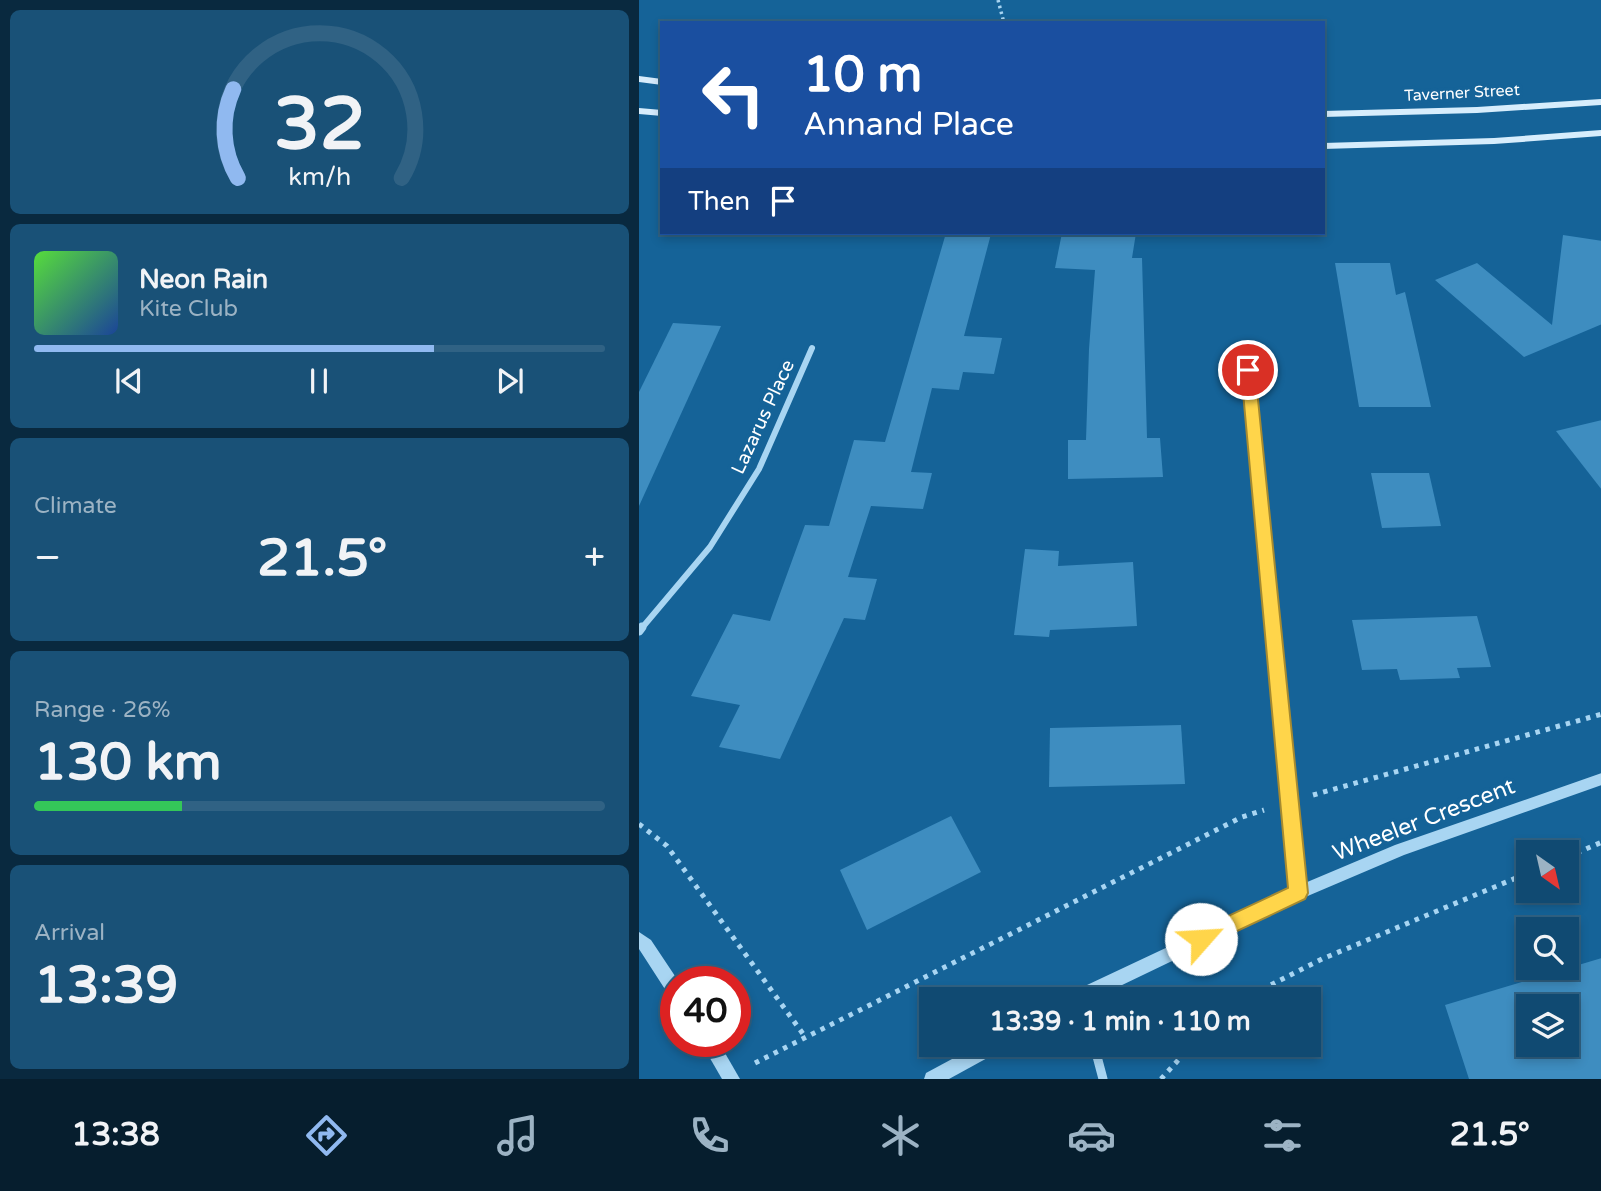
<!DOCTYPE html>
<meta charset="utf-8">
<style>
:root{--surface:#104a72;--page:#195177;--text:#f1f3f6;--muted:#9cb3c4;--line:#306284;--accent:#90b9f0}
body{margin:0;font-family:"Varela Round",sans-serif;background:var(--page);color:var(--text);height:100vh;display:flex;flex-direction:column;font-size:26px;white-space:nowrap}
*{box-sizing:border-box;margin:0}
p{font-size:23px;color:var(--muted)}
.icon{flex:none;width:38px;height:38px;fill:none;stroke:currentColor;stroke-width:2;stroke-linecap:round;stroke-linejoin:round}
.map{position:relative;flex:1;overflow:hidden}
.sheet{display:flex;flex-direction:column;gap:10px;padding:10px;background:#09293f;width:639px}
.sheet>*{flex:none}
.guide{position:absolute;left:21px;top:21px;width:665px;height:214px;border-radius:0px;box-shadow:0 4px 10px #0003,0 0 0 2px var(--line);background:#1a4fa0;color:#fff;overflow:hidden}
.needle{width:46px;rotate:146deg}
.fabs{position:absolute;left:877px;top:840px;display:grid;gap:14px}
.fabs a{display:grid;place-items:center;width:63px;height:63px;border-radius:0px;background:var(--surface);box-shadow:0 4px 10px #0003,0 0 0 2px var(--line);font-size:35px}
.speed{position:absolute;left:21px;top:966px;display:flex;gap:14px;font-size:35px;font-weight:700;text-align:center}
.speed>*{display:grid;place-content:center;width:91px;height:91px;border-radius:50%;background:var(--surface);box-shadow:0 4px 10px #0003,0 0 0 2px var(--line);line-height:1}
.speed .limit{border:10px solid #d22;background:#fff;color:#111}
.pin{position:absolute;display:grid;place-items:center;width:60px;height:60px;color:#fff;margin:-30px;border:4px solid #fff;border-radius:50%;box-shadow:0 2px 7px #0007}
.me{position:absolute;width:77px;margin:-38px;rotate:64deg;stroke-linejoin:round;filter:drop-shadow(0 0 5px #0008)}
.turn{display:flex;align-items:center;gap:24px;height:147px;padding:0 28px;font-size:32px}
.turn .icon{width:91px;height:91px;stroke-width:2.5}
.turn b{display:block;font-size:49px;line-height:60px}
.then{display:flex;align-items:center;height:66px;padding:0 28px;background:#0003;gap:14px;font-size:26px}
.big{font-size:52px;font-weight:800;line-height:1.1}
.sheet .card{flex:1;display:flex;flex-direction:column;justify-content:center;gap:10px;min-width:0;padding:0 24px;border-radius:10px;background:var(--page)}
.sheet .dial{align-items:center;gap:0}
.dial svg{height:182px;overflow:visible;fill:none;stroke:var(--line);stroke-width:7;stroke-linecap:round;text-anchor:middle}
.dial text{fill:var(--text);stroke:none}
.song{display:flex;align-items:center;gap:21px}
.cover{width:84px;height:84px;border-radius:10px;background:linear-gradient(135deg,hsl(110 70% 55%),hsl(220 70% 35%))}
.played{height:7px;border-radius:4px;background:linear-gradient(90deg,var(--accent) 70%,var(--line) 70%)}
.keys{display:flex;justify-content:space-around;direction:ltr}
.heat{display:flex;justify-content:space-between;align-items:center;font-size:38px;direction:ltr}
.charge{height:10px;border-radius:5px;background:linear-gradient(90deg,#34c759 26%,var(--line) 0)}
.trip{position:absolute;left:280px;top:987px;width:402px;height:70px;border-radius:0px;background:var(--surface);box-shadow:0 4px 10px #0003,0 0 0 2px var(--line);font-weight:800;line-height:70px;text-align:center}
.tabs{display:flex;height:112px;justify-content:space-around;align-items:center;background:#061e2e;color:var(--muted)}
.tabs .icon{width:49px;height:49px}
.tabs .selected{color:var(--accent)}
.tabs b{font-size:32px;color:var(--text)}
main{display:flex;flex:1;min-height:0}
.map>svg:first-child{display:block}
</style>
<main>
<section class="sheet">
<div class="card dial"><svg viewBox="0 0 100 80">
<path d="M14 69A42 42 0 1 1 86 69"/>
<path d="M14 69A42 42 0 0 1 12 30" stroke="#90b9f0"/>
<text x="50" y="56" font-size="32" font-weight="700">32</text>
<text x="50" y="72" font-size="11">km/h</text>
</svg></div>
<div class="card">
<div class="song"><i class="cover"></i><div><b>Neon Rain</b><p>Kite Club</p></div></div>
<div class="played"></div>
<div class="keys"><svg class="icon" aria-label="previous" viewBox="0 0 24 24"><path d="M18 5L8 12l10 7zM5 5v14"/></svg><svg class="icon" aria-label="pause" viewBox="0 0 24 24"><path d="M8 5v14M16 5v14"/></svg><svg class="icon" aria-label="next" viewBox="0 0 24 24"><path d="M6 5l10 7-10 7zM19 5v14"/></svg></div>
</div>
<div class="card"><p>Climate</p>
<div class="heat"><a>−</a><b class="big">21.5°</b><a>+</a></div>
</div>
<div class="card"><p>Range · 26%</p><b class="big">130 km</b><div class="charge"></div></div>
<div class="card"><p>Arrival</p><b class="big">13:39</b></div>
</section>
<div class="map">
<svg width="963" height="1079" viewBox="0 0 963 1079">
<rect width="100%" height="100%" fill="#156398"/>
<g fill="#3e8dc0" fill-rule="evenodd">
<path d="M307 233 352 234 325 336 363 338 355 374 324 372 320 390 293 388 272 472 293 473 284 509 232 506 209 577 238 579 226 620 205 618 141 759 80 747 101 705 52 696 94 614 131 621 166 525 190 526 215 440 246 442Z"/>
<path d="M423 233H497L493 258H503L508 438H521L524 477 429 479V440H447L450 349 456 270 416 268Z"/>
<path d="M924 235 963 241V324L885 357 796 280 838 263 913 325Z"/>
<path d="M696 263H751L757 295 766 292 792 407H720Z"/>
<path d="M34 323 82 326 0 506V392Z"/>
<path d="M963 420V490L917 431Z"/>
<path d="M732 473H790L802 526 743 528Z"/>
<path d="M386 549 420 551 419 566 494 562 498 626 411 630 410 637 375 635Z"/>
<path d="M838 616 852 667 818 668 821 678 761 680 758 669 723 670 713 620Z"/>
<path d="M542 725 546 784 410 787 411 728Z"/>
<path d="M312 816 342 872 228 930 201 870Z"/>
<path d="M963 958V1079H830L806 1005ZM889 1006H928V1045H889Z"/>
</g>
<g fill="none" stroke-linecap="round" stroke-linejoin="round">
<path stroke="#a8d5f2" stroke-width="3.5" stroke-dasharray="2.5 3.5" stroke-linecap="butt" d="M359 0 365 23"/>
<g stroke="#a8d5f2" stroke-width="5" stroke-dasharray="4.5 6" stroke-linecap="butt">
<path d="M674 795 963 714"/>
<path d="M0 824 28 846 167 1038"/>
<path d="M928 857 963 842"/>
<path d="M604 999 683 959 889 873"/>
<path d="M116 1063 603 817 625 810"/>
<path d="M522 1079 553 1045"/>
</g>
<g stroke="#a8d5f2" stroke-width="6">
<path d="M609 370 634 629"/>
<path d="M2 629 71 547 120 469 173 348"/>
</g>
<g stroke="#a8d5f2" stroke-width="9">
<path d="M634 627 659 893"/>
<path d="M0 631 3 627"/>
<path d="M455 1045 464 1079"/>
</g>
<g fill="#a8d5f2" fill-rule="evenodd">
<path d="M963 773V785L765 855 664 898 454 999H429L431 993 654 888 756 845Z"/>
<path d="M0 932 12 940 40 982H37V1000L31 997 0 949Z"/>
<path d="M61 1041H79L101 1079H83Z"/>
<path d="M339 1045H363L361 1051 310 1079H285L287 1073Z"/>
</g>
<g fill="#d7edfc" fill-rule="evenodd">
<path d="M0 76 23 79V85L0 82Z"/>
<path d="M963 99V105L838 113 684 117V111L838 107Z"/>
<path d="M0 108 23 110V116L0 114Z"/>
<path d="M963 130V136L855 144 684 149V143L855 138Z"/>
</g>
</g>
<path fill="#ffd54a" stroke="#a68a30" stroke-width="2" d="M609 365 616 370 669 893 666 899 562 948 555 946 552 939 555 932 649 888 602 370Z"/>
<g text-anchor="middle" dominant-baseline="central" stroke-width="7" stroke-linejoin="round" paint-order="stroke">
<g font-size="16" fill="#fff" stroke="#156398">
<text transform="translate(823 93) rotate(-3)">Taverner Street</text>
</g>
<g font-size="19" fill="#fff" stroke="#156398">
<text transform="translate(124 417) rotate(-65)">Lazarus Place</text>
</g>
<g font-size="23" fill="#fff" stroke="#156398">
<text transform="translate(785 820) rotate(-21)">Wheeler Crescent</text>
</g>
</g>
</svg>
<div class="fabs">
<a><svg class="needle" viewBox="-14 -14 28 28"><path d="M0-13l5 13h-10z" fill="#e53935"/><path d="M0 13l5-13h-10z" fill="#9cb3c4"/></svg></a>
<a><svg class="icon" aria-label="search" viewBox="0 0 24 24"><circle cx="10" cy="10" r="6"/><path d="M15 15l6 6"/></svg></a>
<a><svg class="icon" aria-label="layers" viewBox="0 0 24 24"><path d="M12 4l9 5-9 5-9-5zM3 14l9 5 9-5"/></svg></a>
</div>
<div class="speed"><div class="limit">40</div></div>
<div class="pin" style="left:609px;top:370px;background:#d93025"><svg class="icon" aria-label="arrive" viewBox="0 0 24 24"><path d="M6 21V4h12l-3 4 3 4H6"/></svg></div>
<svg class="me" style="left:562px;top:939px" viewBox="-20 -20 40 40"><circle r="19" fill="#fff"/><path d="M0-13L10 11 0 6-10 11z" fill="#ffd54a"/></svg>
<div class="trip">13:39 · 1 min · 110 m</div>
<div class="guide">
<div class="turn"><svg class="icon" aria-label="left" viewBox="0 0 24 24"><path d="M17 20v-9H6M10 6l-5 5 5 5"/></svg><div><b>10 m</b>Annand Place</div></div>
<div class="then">Then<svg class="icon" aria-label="arrive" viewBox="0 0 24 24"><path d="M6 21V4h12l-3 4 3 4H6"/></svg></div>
</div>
</div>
</main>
<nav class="tabs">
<b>13:38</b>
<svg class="icon selected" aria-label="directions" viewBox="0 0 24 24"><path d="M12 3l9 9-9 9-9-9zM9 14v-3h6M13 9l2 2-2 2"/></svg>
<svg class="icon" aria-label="music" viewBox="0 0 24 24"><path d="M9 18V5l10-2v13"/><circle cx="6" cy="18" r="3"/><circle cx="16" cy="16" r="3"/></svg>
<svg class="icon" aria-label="phone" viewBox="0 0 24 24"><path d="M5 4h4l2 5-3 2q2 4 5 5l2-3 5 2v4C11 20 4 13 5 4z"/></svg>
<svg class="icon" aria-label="climate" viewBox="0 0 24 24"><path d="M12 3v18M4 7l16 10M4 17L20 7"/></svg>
<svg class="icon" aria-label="car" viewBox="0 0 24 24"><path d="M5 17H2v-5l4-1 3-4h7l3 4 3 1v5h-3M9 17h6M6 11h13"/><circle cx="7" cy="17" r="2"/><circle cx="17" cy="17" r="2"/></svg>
<svg class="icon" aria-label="filters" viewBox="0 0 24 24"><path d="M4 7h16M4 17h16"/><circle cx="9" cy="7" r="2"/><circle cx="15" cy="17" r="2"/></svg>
<b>21.5°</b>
</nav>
